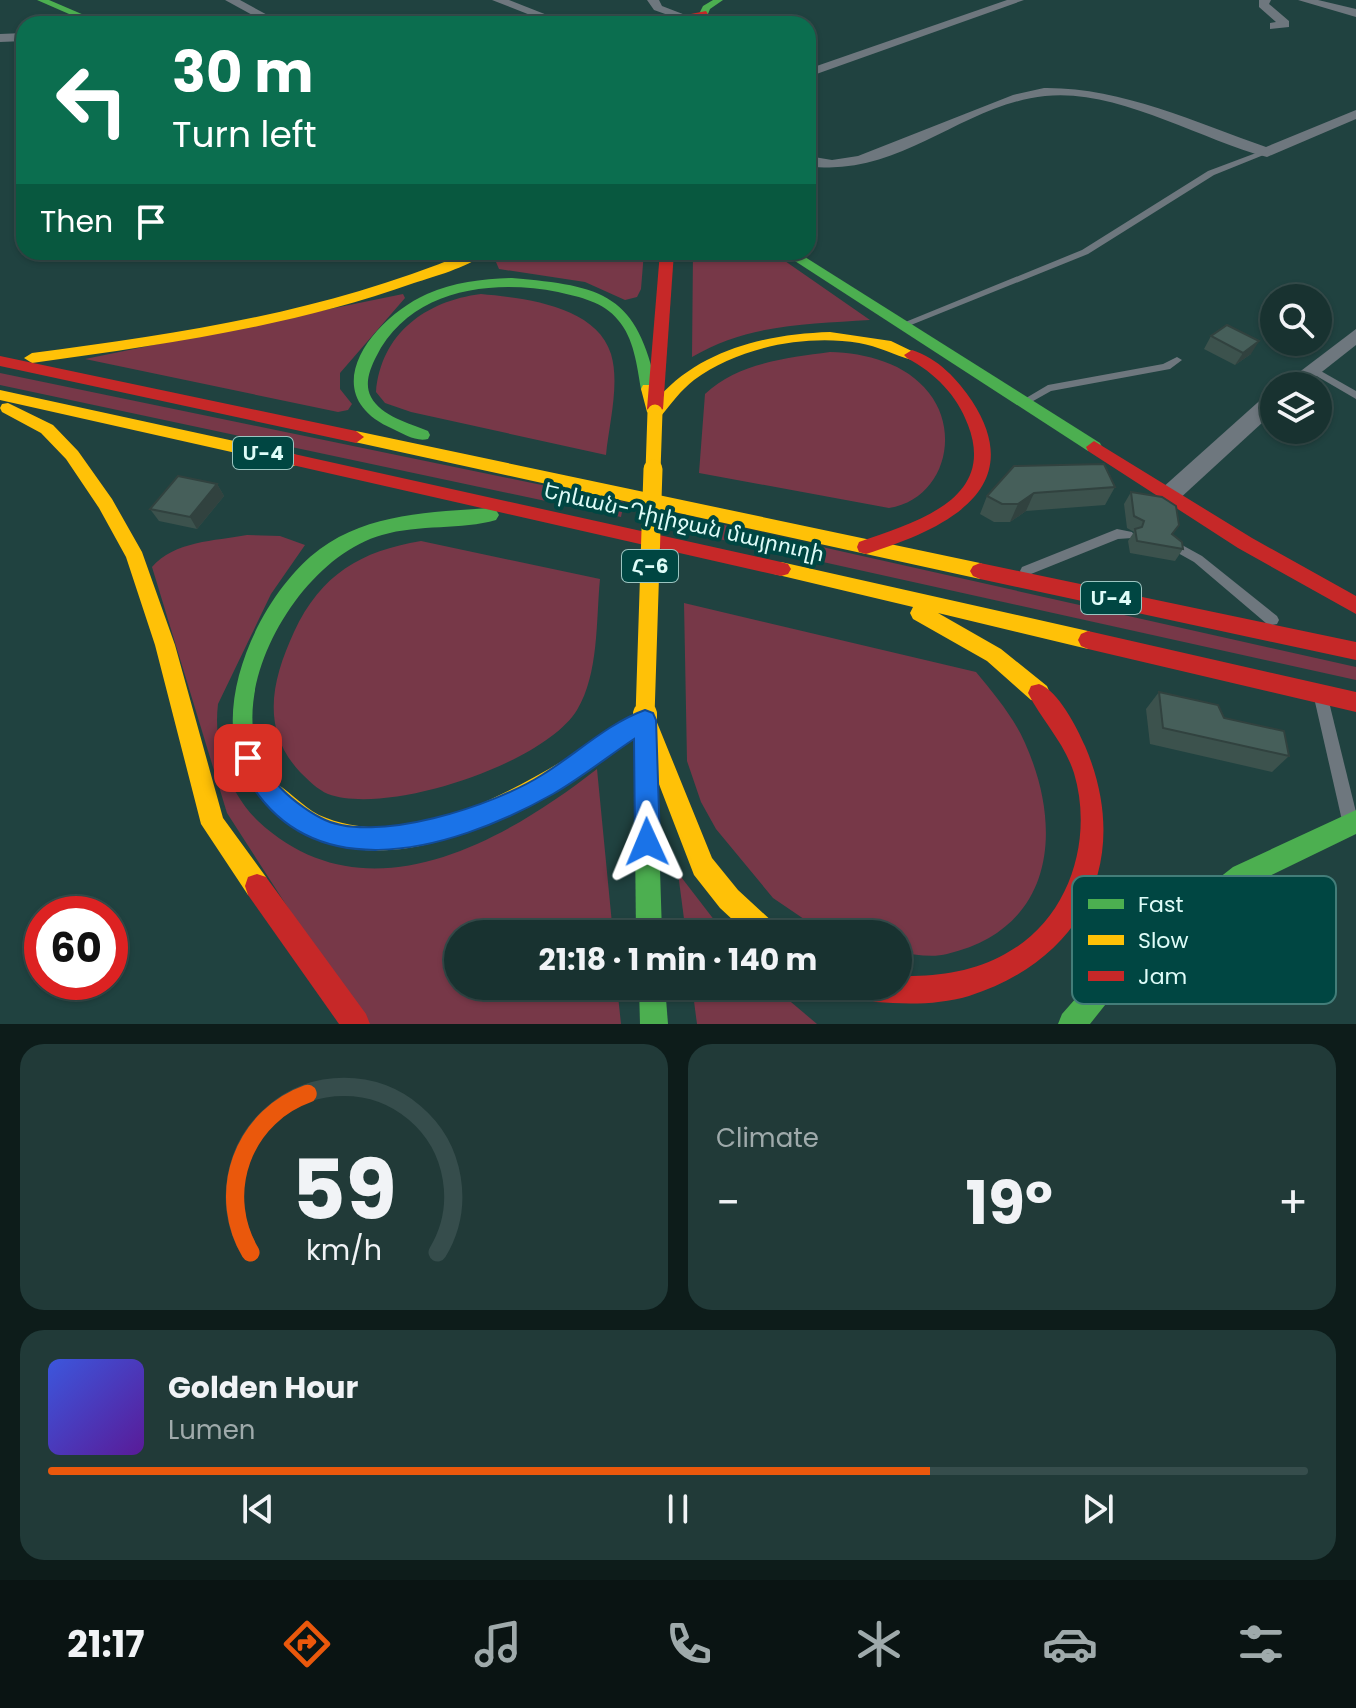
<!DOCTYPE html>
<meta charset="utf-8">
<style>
:root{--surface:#183230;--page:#213a38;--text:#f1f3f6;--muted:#9faaab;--line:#364d4c;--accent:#ea580c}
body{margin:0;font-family:Poppins,"Noto Sans Armenian",sans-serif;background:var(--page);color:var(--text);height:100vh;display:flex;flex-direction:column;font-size:30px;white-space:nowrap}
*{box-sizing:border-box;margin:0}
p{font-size:26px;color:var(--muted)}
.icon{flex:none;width:44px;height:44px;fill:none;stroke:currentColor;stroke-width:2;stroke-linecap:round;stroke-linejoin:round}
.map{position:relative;height:1024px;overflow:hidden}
.side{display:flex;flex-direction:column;gap:20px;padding:20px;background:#0d1c1a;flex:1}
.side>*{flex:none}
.hud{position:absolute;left:16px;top:16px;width:800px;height:244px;border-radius:24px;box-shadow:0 2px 6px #0004,0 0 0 2px var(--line);background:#0b6e4f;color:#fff;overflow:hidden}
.controls{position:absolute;left:1260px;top:284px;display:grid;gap:16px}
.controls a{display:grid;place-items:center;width:72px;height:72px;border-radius:50%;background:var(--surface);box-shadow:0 2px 6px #0004,0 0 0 2px var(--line);font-size:40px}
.speed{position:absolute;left:24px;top:896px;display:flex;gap:16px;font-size:40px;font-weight:700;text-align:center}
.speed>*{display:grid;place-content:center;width:104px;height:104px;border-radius:50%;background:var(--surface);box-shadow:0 2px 6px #0004,0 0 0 2px var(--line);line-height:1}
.speed .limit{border:12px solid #d22;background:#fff;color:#111}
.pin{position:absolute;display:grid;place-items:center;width:68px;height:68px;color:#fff;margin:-34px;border-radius:16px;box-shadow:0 4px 12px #0006}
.me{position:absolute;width:88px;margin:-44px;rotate:359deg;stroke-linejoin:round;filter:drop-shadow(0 0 6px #0008)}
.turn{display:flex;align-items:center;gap:28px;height:168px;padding:0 24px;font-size:36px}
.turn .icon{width:104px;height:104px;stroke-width:2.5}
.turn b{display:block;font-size:56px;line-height:68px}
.then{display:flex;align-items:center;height:76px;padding:0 24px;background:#0003;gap:16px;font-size:30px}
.big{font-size:60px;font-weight:700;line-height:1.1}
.side .widget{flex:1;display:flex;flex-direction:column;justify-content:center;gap:12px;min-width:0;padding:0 28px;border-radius:24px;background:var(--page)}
.side .dial{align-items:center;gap:0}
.dial svg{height:208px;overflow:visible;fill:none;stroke:var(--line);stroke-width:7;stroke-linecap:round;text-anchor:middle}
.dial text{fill:var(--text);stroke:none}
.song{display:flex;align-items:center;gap:24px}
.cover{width:96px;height:96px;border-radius:12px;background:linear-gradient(135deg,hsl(230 70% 55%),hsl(270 70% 35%))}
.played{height:8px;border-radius:4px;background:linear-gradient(90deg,var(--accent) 70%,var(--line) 70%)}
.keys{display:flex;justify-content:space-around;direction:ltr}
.heat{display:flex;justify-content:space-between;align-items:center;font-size:44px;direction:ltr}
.side .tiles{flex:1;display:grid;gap:20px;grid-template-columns:1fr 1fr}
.widget:last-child{grid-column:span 2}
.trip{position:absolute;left:444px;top:920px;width:468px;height:80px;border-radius:40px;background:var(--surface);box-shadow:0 2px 6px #0004,0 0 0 2px var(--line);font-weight:700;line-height:80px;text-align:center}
.tabs{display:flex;height:128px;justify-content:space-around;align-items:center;background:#0a1413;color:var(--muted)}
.tabs .icon{width:56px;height:56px}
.tabs .on{color:var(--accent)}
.tabs b{font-size:36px;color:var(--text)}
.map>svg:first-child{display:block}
</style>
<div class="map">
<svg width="1356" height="1024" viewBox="0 0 1356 1024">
<rect width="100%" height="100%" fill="#204240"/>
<g fill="#773848">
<path d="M507 252H644L641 289 637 297 625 300 585 282 499 269 496 262Z"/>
<path d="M693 252H772L870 320C807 324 748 324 692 357Z"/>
<path d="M403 294 405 298 340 373V389L352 404 348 410 338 412 85 359Z"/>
<path d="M481 294C523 298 596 305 611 354 620 384 609 424 606 455L411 412 385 403 376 392C381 334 425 301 481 294Z"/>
<path d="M830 352C866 353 906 363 929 393 962 435 942 500 889 508L699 473 705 394C738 363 786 358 830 352Z"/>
<path d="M0 373 624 502 621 517 0 385Z"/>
<path d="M697 519 1356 667V680L696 534Z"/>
<path d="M247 535 280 536 305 545 271 594 218 704C213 745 227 791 258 821 365 921 502 843 597 769L613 934H458V986H617L621 1024H363L227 813 152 567C174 541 215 541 247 535Z"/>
<path d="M421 541 600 579C596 620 599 674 577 710 544 764 387 816 328 794 318 790 307 779 300 772 260 729 272 680 294 632 321 574 361 551 421 541Z"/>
<path d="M684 603 976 672C994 694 1013 716 1025 743 1064 830 1054 929 947 954 932 958 913 954 898 953V934H826L773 898 716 829 701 802 687 761Z"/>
<path d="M678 873 725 934H686Z"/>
<path d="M692 986H772L817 1024H697Z"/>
</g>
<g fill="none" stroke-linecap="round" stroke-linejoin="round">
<g fill="#6e777e" fill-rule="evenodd">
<path d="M1264 150 1271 152 1214 175 1088 254 906 327H900L898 325 1082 250 1208 171Z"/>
<path d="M1177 357 1182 360 1170 369 1051 391 1026 405 1021 401 1048 385 1163 364Z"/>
<path d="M1312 366 1356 391V399L1308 371 1307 369 1308 367Z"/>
<path d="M1117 529 1132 532 1134 535 1132 538 1118 539 1026 576 1022 575 1020 571 1022 567Z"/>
<path d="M1173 540 1202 556 1277 616 1279 620 1277 624 1272 625 1267 624 1194 562 1169 548 1167 545 1169 542Z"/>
<path d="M1322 696 1327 698 1329 702 1356 812 1355 821 1349 824 1343 821 1341 816 1315 702 1317 698Z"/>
</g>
<g fill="#6e777e" fill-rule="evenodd">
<path d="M225 0H240L284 24H269Z"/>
<path d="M492 0H509L570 24H553Z"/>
<path d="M647 0H659L662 6 688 16 682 20 654 10Z"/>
<path d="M1007 0H1024L808 77V69Z"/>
<path d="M1259 0H1271L1269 4 1289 21V27L1270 29V23L1276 22 1259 7Z"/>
<path d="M1298 0H1318L1356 9V17Z"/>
<path d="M24 33V41L0 42V34Z"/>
<path d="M1044 88C1120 87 1195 122 1266 147L1356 110V119L1267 157C1199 139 1116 88 1045 96 961 105 898 179 808 166V156L832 160 858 156 1013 95Z"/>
<path d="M1356 329V345L1304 386H1281Z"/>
<path d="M1274 393V412L1177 501H1161L1157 495 1161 489 1266 395Z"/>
</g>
<g fill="#4caf50" fill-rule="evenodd">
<path d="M37 0H49L105 24H92Z"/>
<path d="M713 0H723L710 9 704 24H694L703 6Z"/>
<path d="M781 252H797L1100 443 1102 447 1100 451H1088Z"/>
<path d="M512 278C604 286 637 294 657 389L655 393H643L641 389C637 366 634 338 618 320 604 302 580 297 558 292 491 279 410 289 376 357 370 369 364 384 371 397 381 416 409 423 428 431L430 435 428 439C416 442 404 434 393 429 312 394 373 318 427 294 454 282 483 279 512 278Z"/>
<path d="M490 508 496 510 499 515 496 520C462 530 419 524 382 535 309 555 241 661 254 737 258 759 272 772 281 791L277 799 269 802C256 797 249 783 243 770 210 701 262 592 320 549 369 513 432 512 490 508Z"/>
<path d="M645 732 653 735 656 742 662 934H636L634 742 637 735Z"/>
<path d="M1356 810V834L1251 885 1117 990 1090 1024H1058L1062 1014 1099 972 1233 867Z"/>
<path d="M639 986H665L668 1024H640Z"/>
</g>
<g fill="#ffc107" fill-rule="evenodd">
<path d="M469 252H487C469 267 436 276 414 283 290 327 162 345 32 363L24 358 32 353C184 333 326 312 469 252Z"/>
<path d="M830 332 891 341 920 355 912 360C894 355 878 346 859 343 806 334 738 347 694 380 681 390 671 404 661 416L655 417 647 412 641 389 643 385H655L659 397C702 349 768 334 830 332Z"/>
<path d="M0 390 294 454 303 460 294 466 0 400Z"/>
<path d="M8 403 53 425 78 451 112 499 142 552 175 645 223 818 266 877 269 886 266 895 257 898 248 895 201 824 155 645 126 557 99 508 66 459 41 433 2 412 0 408 2 404Z"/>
<path d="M356 431 980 563 987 566 990 571 987 576 980 579 350 441 348 437 350 433Z"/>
<path d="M781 562 1088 631 1095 634 1098 640 1095 646 1088 649 938 613 1001 649 1047 686 1050 693 1047 700 1039 702 1031 700 987 661 913 619 910 613 913 607 774 574 771 569 774 564Z"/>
<path d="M645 710 653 713 656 720 712 858 738 890 776 925 780 934H748L720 908 694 875 640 735C554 794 410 890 304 833 289 824 275 810 261 799L257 791 261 783 269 780C288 788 301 806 319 815 405 853 505 796 577 752 599 738 621 719 645 710Z"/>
</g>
<g fill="#c62828" fill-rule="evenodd">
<path d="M706 11 709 16 661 24H640Z"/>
<path d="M660 252H674L663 409 655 414 647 409Z"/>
<path d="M912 350C938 358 958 380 972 401 1031 492 939 531 866 554L859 552 857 547 859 542C915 522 997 500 968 425 957 395 935 373 907 358L904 355Z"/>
<path d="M0 356 356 431 364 437 356 443 0 366Z"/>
<path d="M1094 441 1252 538 1356 596V614L1238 548 1088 451 1086 447Z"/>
<path d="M294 454 781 562 788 564 791 569 788 574 781 576 288 464 285 460 288 456Z"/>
<path d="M980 563 1356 642V660L980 579 973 576 970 571 973 566Z"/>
<path d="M1088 631 1356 692V712L1088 649 1081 646 1078 640 1081 634Z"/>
<path d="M1039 684C1058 690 1077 728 1085 746 1133 858 1085 959 969 996 929 1008 884 1003 842 999L833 995 829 986H898V976C935 977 973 972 1005 954 1069 920 1094 840 1074 773 1064 742 1042 721 1028 693L1031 686Z"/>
<path d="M257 874 266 877 366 1014 370 1024H339L248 895 245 886 248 877Z"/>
</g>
<path stroke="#ffc107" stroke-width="15" d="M653 471 655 412"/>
<path stroke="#ffc107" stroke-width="19" d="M645 716 653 469"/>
<path stroke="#ffc107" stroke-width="24" d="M645 720V714"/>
</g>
<g fill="#3c524d">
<path d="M1211 336 1251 354 1235 365 1204 349Z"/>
<path d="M217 484 224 496 197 529 159 521 150 509Z"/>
<path d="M1115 487 1105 505 1026 511 1010 522H994L980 514 987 496Z"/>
<path d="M1131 492 1173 535 1183 549 1175 561 1130 553 1128 541 1134 532 1127 528 1124 504Z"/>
<path d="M1159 692 1224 718 1289 756 1272 772 1150 744 1146 709Z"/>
</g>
<g fill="#31423f">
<path d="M1259 341 1251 354 1235 365 1243 353Z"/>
<path d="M217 484 224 496 197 529 190 517Z"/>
<path d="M1034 493 1026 511 1010 522 1018 504Z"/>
</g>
<g fill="#465f5a" stroke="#31423f" stroke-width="2">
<path d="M1227 325 1259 341 1243 353 1211 336Z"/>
<path d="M1104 464 1115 487 1034 493 1018 504H1002L987 496 1014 466Z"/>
<path d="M178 476 217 484 190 517 150 509Z"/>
<path d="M1131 492 1162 497 1176 506 1179 525 1172 534 1182 542 1183 549 1137 541 1135 529 1142 527 1144 521 1134 516Z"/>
<path d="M1159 692 1218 705 1224 718 1284 731 1289 756 1163 728Z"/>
</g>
<path fill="#1a73e8" stroke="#114b97" stroke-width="2" d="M645 710 653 713 656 720 660 842 656 851 647 854 639 851 635 842 634 739C607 757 581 778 553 794 448 853 298 896 237 758L240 750 248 747C264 753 267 772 277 784 287 796 307 811 321 818 373 846 495 805 542 775 575 755 608 723 645 710Z"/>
<g text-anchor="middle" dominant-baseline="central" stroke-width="8" stroke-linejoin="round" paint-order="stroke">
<g fill="#004642" stroke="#9bc5c1" stroke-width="2">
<rect x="233" y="437" width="60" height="32" rx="6"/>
<rect x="622" y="550" width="56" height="32" rx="6"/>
<rect x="1081" y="582" width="60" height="32" rx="6"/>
</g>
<g font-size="20" font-weight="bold" fill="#defcf8">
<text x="263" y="453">Մ-4</text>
<text x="650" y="566">Հ-6</text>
<text x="1111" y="598">Մ-4</text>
</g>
<g font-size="22" fill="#defcf8" stroke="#004642">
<text transform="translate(684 522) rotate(13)">Երևան-Դիլիջան մայրուղի</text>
</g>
</g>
<rect x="1072" y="876" width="264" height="128" rx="12" fill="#004642" stroke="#437d79" stroke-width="2"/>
<rect x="1088" y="899" width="36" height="10" fill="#4caf50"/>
<rect x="1088" y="935" width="36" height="10" fill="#ffc107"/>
<rect x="1088" y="971" width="36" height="10" fill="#c62828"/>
<g font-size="22" fill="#defcf8">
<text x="1138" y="912">Fast</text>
<text x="1138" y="948">Slow</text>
<text x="1138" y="984">Jam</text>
</g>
</svg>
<div class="controls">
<a><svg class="icon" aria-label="search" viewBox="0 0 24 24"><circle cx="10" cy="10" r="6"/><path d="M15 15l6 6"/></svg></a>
<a><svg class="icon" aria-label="layers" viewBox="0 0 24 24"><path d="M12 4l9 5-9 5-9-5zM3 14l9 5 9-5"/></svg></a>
</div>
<div class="speed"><div class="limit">60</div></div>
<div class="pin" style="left:248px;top:758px;background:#d93025"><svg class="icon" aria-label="arrive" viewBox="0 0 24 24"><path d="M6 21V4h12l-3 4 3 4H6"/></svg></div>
<svg class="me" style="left:647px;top:842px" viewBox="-20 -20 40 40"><path d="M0-17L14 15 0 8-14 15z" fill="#1a73e8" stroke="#fff" stroke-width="4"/></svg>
<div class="trip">21:18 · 1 min · 140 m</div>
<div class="hud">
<div class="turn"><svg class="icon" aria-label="left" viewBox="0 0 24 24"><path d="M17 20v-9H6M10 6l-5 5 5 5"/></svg><div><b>30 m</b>Turn left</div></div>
<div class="then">Then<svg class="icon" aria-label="arrive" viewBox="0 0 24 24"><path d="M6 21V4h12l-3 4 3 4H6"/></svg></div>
</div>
</div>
<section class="side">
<div class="tiles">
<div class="widget dial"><svg viewBox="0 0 100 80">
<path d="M14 69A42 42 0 1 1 86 69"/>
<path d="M14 69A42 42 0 0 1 36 8" stroke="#ea580c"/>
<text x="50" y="56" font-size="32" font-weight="700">59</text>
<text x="50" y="72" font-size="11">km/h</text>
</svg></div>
<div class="widget"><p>Climate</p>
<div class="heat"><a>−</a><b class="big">19°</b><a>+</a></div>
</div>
<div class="widget">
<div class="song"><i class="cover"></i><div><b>Golden Hour</b><p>Lumen</p></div></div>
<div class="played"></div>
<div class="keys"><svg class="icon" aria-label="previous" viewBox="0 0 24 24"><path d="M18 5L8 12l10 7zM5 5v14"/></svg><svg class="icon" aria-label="pause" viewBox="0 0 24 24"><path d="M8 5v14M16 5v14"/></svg><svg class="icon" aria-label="next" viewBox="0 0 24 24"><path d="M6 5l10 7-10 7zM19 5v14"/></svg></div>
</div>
</div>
</section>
<nav class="tabs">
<b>21:17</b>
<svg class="icon on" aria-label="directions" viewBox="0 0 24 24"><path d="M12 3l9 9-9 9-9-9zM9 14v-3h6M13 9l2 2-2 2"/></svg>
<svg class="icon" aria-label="music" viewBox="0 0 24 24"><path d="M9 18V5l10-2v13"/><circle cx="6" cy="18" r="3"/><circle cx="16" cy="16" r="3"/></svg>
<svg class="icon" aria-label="phone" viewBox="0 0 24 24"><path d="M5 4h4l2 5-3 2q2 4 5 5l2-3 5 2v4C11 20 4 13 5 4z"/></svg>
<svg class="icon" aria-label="climate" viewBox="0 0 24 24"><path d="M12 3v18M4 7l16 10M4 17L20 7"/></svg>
<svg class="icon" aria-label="car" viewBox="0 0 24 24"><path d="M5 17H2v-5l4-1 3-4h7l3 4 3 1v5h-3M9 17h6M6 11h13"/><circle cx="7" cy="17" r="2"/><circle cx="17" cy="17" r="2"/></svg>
<svg class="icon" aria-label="filters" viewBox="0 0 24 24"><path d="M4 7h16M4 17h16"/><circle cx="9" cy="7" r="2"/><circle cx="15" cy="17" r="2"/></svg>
</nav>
